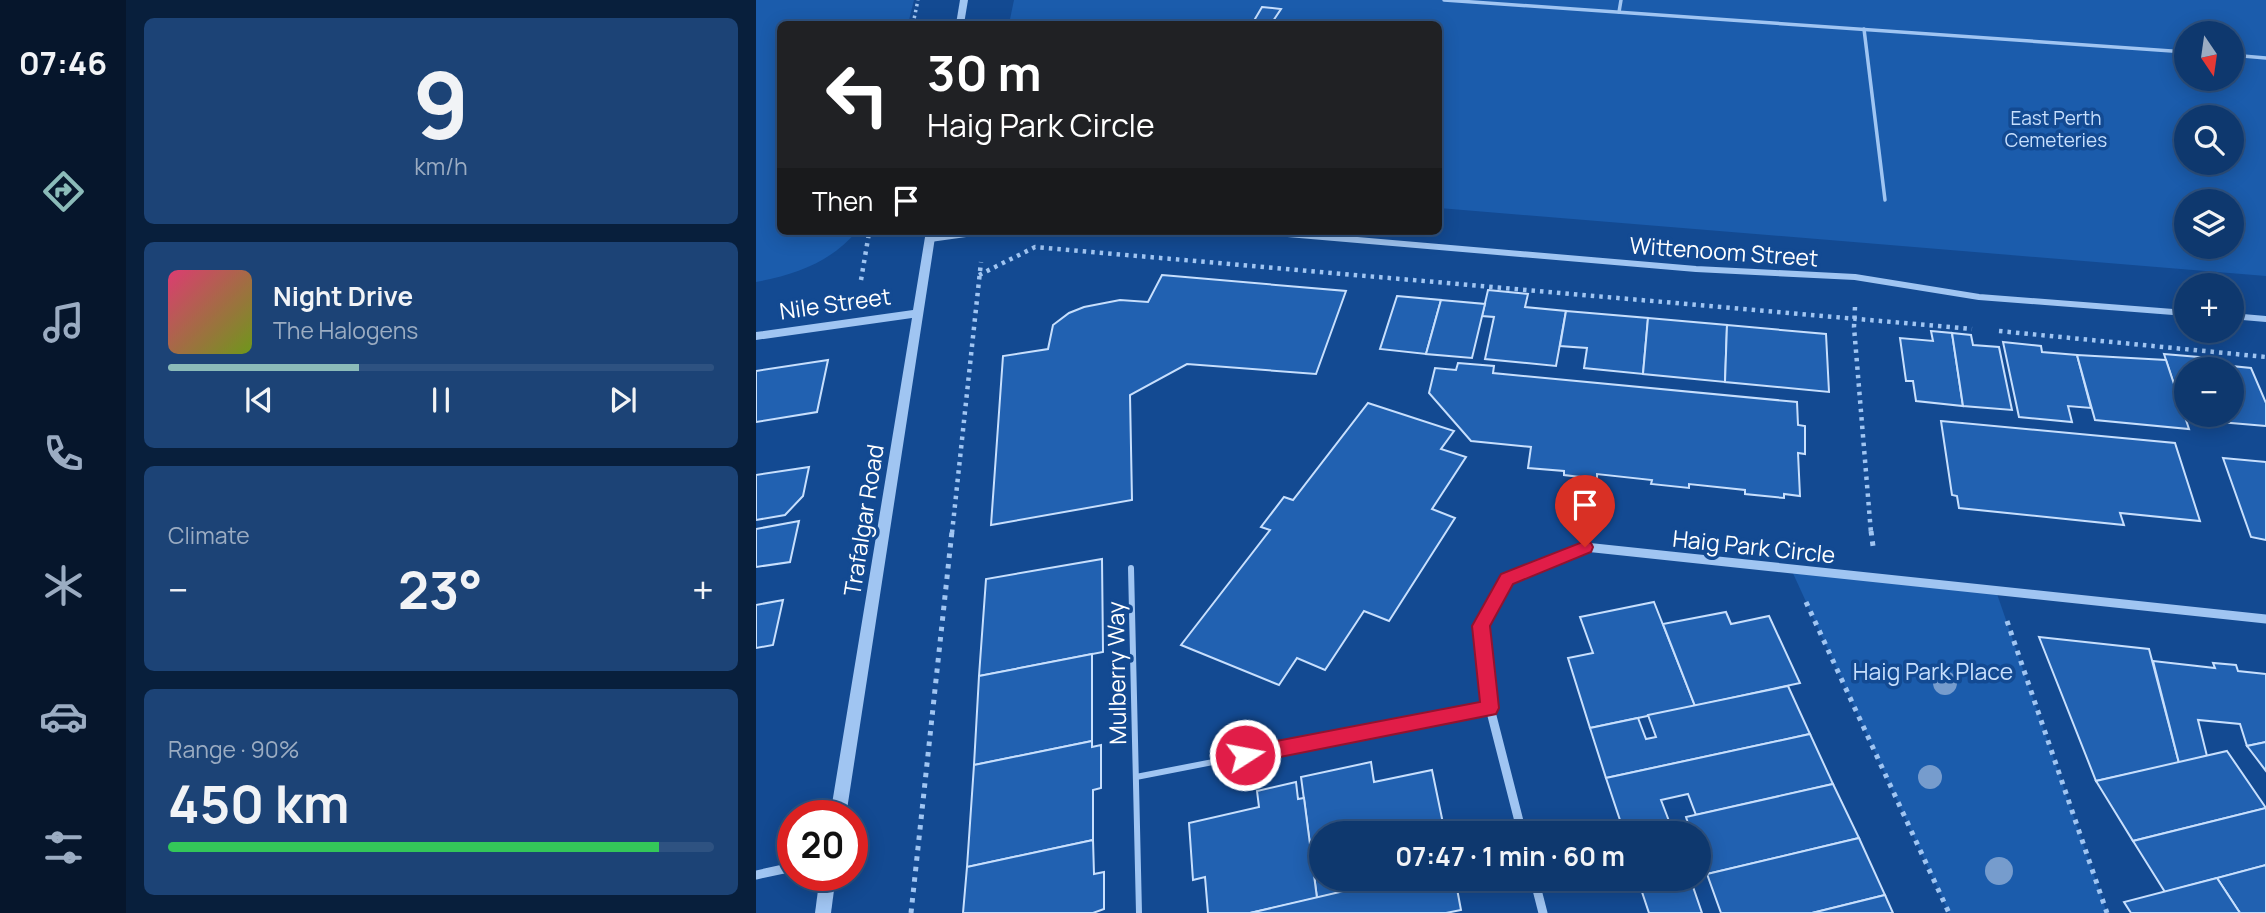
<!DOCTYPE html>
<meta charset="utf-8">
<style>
:root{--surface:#0e386e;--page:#1c4376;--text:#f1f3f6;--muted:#9bacc2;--line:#2e5281;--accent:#8bbbb9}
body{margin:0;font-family:Manrope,sans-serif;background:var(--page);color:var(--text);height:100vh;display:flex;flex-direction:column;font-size:26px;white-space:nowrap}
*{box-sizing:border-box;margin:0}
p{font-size:23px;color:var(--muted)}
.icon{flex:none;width:38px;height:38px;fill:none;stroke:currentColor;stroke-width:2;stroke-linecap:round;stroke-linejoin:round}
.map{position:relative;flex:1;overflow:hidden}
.drawer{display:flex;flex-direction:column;gap:18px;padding:18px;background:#081f3c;width:630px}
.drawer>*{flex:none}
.guide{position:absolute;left:21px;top:21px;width:665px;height:214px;border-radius:10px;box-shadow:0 4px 18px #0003,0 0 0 2px var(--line);background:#202124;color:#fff;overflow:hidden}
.needle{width:46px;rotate:167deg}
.buttons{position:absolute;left:1418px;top:21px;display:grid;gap:14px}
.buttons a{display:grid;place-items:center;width:70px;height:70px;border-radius:50%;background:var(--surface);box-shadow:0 4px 18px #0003,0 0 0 2px var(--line);font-size:35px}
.speed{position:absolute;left:21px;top:800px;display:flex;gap:14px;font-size:35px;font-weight:700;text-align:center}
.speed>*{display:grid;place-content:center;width:91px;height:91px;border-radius:50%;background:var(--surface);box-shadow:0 4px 18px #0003,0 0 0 2px var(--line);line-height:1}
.speed .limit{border:10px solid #d22;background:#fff;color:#111}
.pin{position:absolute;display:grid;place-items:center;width:60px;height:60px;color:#fff;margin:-72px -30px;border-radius:50% 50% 50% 0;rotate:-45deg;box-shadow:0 0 7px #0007}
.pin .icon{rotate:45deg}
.me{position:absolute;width:77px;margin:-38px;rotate:79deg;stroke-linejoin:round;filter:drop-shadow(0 0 5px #0008)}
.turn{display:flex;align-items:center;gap:24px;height:147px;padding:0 35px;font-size:32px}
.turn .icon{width:91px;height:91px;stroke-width:2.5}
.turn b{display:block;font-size:49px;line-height:60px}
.then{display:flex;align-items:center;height:66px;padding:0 35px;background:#0003;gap:14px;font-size:26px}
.big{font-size:52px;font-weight:700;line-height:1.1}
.drawer .tile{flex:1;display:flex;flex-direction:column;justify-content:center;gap:10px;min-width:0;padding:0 24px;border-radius:10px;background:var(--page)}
.drawer .dial{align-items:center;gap:0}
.dial b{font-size:91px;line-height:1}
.song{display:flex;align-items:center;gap:21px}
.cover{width:84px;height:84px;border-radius:10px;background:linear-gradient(135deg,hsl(340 70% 55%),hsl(80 70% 35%))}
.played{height:7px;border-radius:4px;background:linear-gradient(90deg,var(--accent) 35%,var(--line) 35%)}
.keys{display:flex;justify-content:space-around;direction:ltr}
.heat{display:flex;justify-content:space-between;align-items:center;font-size:38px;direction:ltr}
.charge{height:10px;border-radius:5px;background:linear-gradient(90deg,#34c759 90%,var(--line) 0)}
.trip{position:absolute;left:553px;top:821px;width:402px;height:70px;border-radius:35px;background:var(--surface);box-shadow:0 4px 18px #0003,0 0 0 2px var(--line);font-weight:700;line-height:70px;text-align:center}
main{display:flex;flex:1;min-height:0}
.tab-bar{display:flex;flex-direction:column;width:126px;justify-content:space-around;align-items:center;background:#06162c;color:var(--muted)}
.tab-bar .icon{width:49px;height:49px}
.tab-bar .current{color:var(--accent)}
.tab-bar b{font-size:32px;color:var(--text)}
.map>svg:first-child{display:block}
</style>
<main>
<nav class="tab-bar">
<b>07:46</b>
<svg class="icon current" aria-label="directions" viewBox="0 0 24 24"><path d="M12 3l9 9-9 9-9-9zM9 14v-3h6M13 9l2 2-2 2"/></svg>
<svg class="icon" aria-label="music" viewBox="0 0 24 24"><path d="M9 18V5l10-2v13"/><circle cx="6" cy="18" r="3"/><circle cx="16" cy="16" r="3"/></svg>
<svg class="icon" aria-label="phone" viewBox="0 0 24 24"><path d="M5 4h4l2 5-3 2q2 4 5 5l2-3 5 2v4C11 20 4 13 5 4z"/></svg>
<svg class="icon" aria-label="climate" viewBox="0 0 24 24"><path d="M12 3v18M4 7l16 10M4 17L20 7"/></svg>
<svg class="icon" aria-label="car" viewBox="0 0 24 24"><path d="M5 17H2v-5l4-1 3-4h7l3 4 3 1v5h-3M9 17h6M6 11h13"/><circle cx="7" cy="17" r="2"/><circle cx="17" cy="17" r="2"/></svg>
<svg class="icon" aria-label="filters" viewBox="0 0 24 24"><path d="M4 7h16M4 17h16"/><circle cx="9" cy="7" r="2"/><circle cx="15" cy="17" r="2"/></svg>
</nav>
<section class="drawer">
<div class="tile dial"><b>9</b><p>km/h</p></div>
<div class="tile">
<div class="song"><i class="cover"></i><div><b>Night Drive</b><p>The Halogens</p></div></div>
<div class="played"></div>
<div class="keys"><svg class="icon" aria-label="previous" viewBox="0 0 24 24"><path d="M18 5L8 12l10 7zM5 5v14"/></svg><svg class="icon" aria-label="pause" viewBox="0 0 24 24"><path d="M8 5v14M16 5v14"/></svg><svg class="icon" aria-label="next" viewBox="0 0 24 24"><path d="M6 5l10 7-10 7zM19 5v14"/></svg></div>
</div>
<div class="tile"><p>Climate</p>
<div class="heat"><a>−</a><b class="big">23°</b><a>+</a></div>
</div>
<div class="tile"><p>Range · 90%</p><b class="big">450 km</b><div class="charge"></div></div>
</section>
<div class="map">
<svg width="1510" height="913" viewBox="0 0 1510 913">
<rect width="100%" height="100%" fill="#134a92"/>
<g fill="#1b5cac" fill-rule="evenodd">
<path d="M0 0H158L152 24H24V231H101C75 262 39 275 0 282Z"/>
<path d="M258 0H1510V276L683 208 682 24H253ZM1430 33H1475V79H1430ZM1430 117H1475V163H1430ZM1430 201H1475V247H1430Z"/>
<path d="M1035 569 1240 591 1351 913H1193Z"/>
</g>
<g fill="#2161b1" stroke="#c7dffd" stroke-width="2">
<path d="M506 7 525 9 515 24H496Z"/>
<path d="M406 275 590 291 560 374 431 364 374 395 376 500 235 525 247 356 292 349 297 325 313 313 328 307 364 300 392 302Z"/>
<path d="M732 290 772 294 769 307 810 311 800 366 729 359 738 317 726 316Z"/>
<path d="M641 296 685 300 670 354 624 349Z"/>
<path d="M685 300 729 304 716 358 670 354Z"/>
<path d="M810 311 892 318 887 374 828 368 831 348 804 346Z"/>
<path d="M892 318 971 325 969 382 887 374Z"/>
<path d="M971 325 1070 334 1073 392 969 382Z"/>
<path d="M1175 331 1196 333 1207 406 1160 401 1157 381H1150L1144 338 1177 341Z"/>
<path d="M1196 333 1215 335 1217 345 1243 347 1256 410 1207 406Z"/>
<path d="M1247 342 1285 346 1286 352 1321 355 1335 408 1312 406 1316 422 1263 417Z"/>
<path d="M1408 354 1454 358 1456 364 1495 368 1510 403V426L1452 421 1450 415H1475V369H1430V386L1418 385Z"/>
<path d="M1321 355 1410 360 1433 429 1339 420Z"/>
<path d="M72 360 61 412 0 422V371Z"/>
<path d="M702 363 738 366 737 373 1041 402 1042 425 1049 426V454L1042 453 1044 496 1028 494V498L989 494V490L933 484V488L895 484 896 480 841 474V479L808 475V471L772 468 775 447 715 441 673 393 679 368 700 370Z"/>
<path d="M612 403 698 431 685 449 710 457 676 509 699 518 633 621 608 611 569 670 541 658 523 685 425 645 514 530 505 527 528 497 537 500Z"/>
<path d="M1185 421 1419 443 1444 521 1364 513 1368 525 1203 508 1201 496 1196 495Z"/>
<path d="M1467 458 1510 462V540L1495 537Z"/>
<path d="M53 467 47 496 29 515 0 520V475Z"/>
<path d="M43 521 34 562 0 567V529Z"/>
<path d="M346 559 347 652 223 676 230 579Z"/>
<path d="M27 600 17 645 0 648V605Z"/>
<path d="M898 602 939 706 834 728 812 658 837 653 824 617Z"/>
<path d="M970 612 975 624 1013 616 1044 683 939 706 907 624Z"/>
<path d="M1283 637 1393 649 1423 763 1340 781Z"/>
<path d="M336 654V741L218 765 223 676Z"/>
<path d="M1397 661 1459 668 1457 663 1480 665 1482 671 1510 674V742L1491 746 1484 724 1442 720 1451 756 1423 763Z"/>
<path d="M1032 686 1054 734 850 778 834 728 882 718 890 739 900 737 892 715Z"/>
<path d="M1054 734 1077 784 940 815 932 794 905 800 913 821 868 832 850 778Z"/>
<path d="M336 741V747L345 745V788L337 790V840L211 867 218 765Z"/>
<path d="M1510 742V771L1491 746Z"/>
<path d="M1471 751 1510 808 1377 841 1340 781Z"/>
<path d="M615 762 618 782 676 770 689 833H565V878H644L561 898 545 777Z"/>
<path d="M540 782 542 799 548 798 561 898 494 913H452L449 877 437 880 433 823 503 807 501 791Z"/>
<path d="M1077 784 1103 838 943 876V860H945L943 833H935L930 817Z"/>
<path d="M1510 808V865L1409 892 1377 841Z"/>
<path d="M913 821 917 833 868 832Z"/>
<path d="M1103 838 1129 895 1056 913H965L951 874Z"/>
<path d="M337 840 338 874 348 872V909L337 913H207L211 867Z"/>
<path d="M1510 865V913H1484L1461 878Z"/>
<path d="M644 878H699L705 910 690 913H494Z"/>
<path d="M882 878H930L885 889Z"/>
<path d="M934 878 946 913H893L885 889Z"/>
<path d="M1461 878 1484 913H1375L1368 902Z"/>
<path d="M1129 895 1137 913H1056Z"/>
</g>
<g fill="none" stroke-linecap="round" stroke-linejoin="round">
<g stroke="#a0c5f2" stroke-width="3.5" stroke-dasharray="2.5 3.5" stroke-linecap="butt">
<path d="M157 24 162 0"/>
<path d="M112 234 113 231"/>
</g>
<g stroke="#a0c5f2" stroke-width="4.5" stroke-dasharray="3.5 5" stroke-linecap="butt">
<path d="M223 275 279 247 1216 329"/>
<path d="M105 280 113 233"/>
<path d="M1099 307 1098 327 1115 533"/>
<path d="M1243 331 1510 357"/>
<path d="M196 533 225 262"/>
</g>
<g stroke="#a0c5f2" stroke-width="5" stroke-dasharray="4.5 6" stroke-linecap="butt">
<path d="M1115 531 1117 546"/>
<path d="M1050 602 1193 913"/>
<path d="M1251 621 1351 913"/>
<path d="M155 913 196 531"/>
</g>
<g stroke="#a0c5f2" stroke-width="3.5">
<path d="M688 0 1430 52"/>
<path d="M863 12 865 0"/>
<path d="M1108 29 1129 200"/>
<path d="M1475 55 1510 58"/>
</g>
<g stroke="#a0c5f2" stroke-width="6">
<path d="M375 568 383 913"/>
<path d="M380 777 734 708"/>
</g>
<g stroke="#a0c5f2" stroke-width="5">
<path d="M502 231 540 234"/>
<path d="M205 234 227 231"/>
</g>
<g stroke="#a0c5f2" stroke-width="6">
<path d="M520 233 940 269 1099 277 1223 297 1430 313"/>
<path d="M174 239 217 233"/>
<path d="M1475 316 1510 319"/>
</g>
<g stroke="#a0c5f2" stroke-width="9">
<path d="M766 833 734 708 725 626 751 579 829 547 1510 619"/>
<path d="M0 875 37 867"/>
<path d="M778 878 787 913"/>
</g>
<g fill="#a0c5f2" fill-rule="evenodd">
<path d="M204 0H212L208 24H200Z"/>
<path d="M170 231H180L90 816H74L156 318 0 340V332L157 310Z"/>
<path d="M64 875H80L75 913H59Z"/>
</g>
</g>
<g fill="#769ccd">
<circle cx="1189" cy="683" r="12"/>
<circle cx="1174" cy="777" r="12"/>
<circle cx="1243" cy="871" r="14"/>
</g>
<path fill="#e11d48" stroke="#92132f" stroke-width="2" d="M829 541 835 543 837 547 835 552 757 584 734 626 743 708 740 714 489 764 482 762 479 755 482 749 489 747 724 702 716 626 745 574Z"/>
<g text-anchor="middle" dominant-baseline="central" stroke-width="7" stroke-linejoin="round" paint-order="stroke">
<g font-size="19" fill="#c7dffd" stroke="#134a92">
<text x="1300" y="118">East Perth<tspan x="1300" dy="22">Cemeteries</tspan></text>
</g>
<g font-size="23" fill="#fff" stroke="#134a92">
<text transform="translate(968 251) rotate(4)">Wittenoom Street</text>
<text transform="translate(79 303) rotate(-8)">Nile Street</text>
<text transform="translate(107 520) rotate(-81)">Trafalgar Road</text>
<text transform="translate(998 546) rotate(6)">Haig Park Circle</text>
<text transform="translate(360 673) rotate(-91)">Mulberry Way</text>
</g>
<g font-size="23" fill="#c7dffd" stroke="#134a92">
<text x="1177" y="671">Haig Park Place</text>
</g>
</g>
</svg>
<div class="buttons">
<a><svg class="needle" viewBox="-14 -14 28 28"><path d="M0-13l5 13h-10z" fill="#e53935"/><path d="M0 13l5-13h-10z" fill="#9bacc2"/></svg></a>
<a><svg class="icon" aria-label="search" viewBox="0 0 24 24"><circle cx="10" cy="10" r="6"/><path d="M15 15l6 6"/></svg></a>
<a><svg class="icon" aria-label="layers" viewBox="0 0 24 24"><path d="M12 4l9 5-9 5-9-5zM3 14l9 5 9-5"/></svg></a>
<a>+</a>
<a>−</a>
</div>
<div class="speed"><div class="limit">20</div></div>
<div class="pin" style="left:829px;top:547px;background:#d93025"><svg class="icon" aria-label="arrive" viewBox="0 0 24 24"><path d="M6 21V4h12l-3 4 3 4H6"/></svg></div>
<svg class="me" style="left:489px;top:755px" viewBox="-20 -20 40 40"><circle r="17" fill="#e11d48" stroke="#fff" stroke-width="3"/><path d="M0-11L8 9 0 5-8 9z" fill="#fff"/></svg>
<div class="trip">07:47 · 1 min · 60 m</div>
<div class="guide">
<div class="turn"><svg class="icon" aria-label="left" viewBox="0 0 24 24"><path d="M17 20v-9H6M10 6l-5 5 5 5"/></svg><div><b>30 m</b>Haig Park Circle</div></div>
<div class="then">Then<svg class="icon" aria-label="arrive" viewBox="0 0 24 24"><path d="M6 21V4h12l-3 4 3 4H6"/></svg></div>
</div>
</div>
</main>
